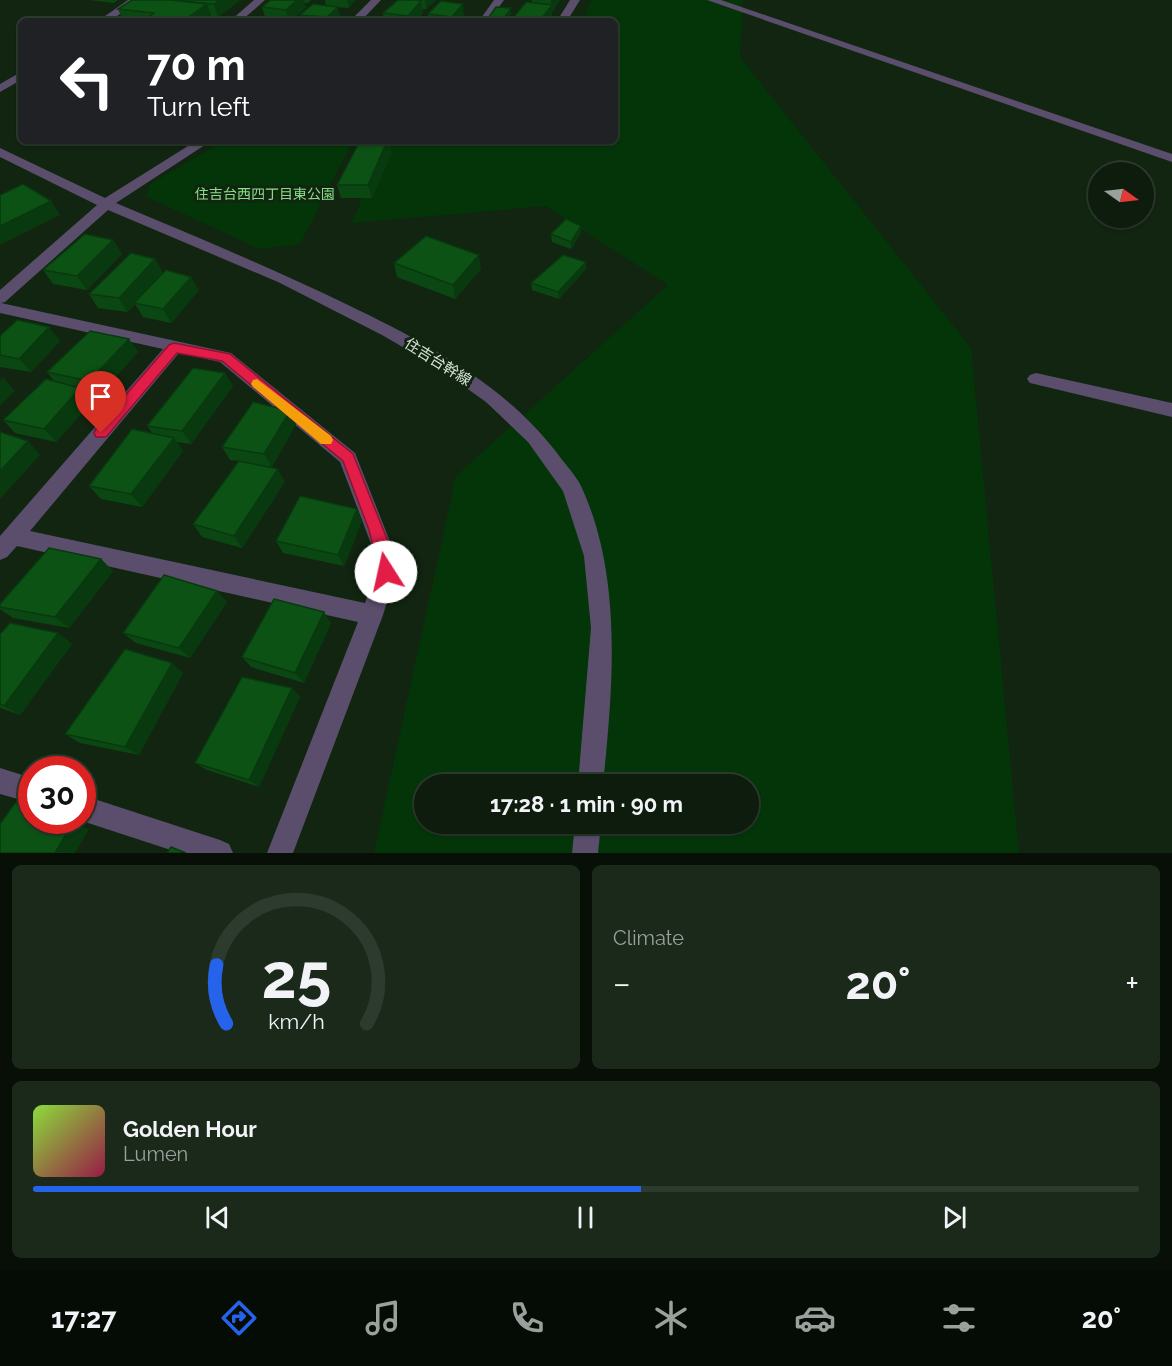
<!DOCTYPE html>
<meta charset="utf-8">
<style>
:root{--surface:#0d1c0d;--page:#1b291b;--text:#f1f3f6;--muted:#9aa19d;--line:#2d3a2e;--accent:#2563eb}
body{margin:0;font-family:Raleway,"Noto Sans JP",sans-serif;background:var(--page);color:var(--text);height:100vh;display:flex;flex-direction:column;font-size:22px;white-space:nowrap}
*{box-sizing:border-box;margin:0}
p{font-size:20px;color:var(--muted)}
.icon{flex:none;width:33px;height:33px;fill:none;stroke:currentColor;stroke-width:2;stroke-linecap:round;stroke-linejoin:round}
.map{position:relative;height:853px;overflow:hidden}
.sheet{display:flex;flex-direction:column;gap:12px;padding:12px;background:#070f07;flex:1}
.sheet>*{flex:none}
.top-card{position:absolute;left:18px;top:18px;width:600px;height:126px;border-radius:9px;box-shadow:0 2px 4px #0004,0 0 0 2px var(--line);background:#202124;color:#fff;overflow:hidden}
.needle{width:39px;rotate:104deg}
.controls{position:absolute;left:1088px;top:162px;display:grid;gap:12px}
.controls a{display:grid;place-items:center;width:66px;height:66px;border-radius:50%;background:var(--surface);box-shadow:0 2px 4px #0004,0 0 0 2px var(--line);font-size:30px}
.speed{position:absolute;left:18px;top:756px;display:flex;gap:12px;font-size:30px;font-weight:700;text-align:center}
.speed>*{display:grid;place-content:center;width:78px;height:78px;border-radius:50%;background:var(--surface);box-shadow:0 2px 4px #0004,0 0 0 2px var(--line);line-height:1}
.speed .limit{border:9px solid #d22;background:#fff;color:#111}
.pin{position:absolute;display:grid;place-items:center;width:51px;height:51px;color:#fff;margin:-62px -26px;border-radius:50% 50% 50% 0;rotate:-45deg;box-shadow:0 0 6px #0007}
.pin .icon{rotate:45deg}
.me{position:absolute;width:66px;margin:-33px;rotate:350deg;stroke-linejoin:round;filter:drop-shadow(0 0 4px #0008)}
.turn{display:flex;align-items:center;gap:21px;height:126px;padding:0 30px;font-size:27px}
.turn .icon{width:78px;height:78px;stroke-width:2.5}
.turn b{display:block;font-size:42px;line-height:51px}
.big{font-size:45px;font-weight:700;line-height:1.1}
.sheet .tile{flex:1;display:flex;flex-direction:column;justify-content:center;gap:9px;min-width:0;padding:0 21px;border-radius:9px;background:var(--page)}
.sheet .dial{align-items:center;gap:0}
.dial svg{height:156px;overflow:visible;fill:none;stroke:var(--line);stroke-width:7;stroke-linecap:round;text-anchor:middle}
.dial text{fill:var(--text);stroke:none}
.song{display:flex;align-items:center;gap:18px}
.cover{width:72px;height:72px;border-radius:9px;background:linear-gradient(135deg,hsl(90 70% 55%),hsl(340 70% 35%))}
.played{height:6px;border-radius:3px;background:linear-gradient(90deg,var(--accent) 55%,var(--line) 55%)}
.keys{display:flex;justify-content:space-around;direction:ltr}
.heat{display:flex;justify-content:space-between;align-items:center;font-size:33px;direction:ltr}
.sheet .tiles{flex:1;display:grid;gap:12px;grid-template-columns:1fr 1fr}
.tile:last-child{grid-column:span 2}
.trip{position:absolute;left:414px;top:774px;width:345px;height:60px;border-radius:30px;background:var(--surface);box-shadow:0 2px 4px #0004,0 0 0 2px var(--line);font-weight:700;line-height:60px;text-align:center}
.dock{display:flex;height:96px;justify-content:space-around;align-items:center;background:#050b05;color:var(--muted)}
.dock .icon{width:42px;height:42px}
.dock .selected{color:var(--accent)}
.dock b{font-size:27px;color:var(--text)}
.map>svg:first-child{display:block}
</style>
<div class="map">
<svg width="1172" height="853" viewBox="0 0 1172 853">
<rect width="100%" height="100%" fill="#112511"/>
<g fill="#043509" fill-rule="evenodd">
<path d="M591 0H743L740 57 971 348 1019 853H374L456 476 668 285 546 206 352 223 385 141H615V21H583ZM424 784H748V824H424Z"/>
<path d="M224 141H353L300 244 259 249 147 197 150 184Z"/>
</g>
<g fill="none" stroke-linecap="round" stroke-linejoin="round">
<g fill="#5b4e6c" fill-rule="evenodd">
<path d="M128 0H140L110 21H98Z"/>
<path d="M254 0H265L241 21H230Z"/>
<path d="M371 0H381L361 21H350Z"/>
<path d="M494 0H504L489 21H479Z"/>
<path d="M570 0H580L567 21H557Z"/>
<path d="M707 0H721L1172 154V162Z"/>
<path d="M21 72V80L0 92V84Z"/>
<path d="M196 141H211L116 203C194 236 272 268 348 305 425 342 504 384 557 453 564 463 575 474 581 486 623 576 613 688 603 784H578L591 628 584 556 563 491 528 442 486 402 437 367 382 335 278 282 108 210 5 302 1 303 231 353 355 453 393 549 396 572 383 615 293 853H267L358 622 17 546 7 557 0 560V536L163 349 0 313V290L97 205 0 157V148L105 198ZM179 353 220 362 340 462 373 549 376 572 365 603 30 531Z"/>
<path d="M1036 373 1172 403V417L1030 383 1027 379 1030 375Z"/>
<path d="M0 768 32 778V803L0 794Z"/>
<path d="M82 795 220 840 229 844 233 853H180L82 821Z"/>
<path d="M575 824H601L598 853H572Z"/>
</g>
</g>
<g fill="#0b4712">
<path d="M89 0H118L114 3Z"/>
<path d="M240 0 218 17 211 16 213 21H123L118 9 182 1Z"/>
<path d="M271 0H311L308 3H304L306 7 290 21 266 20 262 7Z"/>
<path d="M325 0H356L349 8 326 6Z"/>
<path d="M398 0H436L426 9H422L423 13 416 21H384L383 13Z"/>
<path d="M532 0H560L552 12V17L549 21H508H515L514 17 532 2Z"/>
<path d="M313 4 341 20 340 21H302L300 15Z"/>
<path d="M428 14 464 16 460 21H429Z"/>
<path d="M360 141H388L391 154 372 198H341L337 185Z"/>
<path d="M581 233 571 249 552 242 551 234Z"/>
<path d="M113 240 122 254 87 290 53 284 43 270Z"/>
<path d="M155 259 163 273 199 290 171 323 143 317 135 304 127 312 98 308 89 294Z"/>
<path d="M394 263 481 269 455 299 397 277Z"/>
<path d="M586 269 559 299 532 290 531 283Z"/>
<path d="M0 336 60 341 31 372 0 367Z"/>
<path d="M129 339 138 352 99 395 82 391 91 402 56 442 15 433 3 420 55 382 47 372Z"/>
<path d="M225 373 233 386 191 444 176 442 183 451 142 507 101 499 89 486 153 434 147 426Z"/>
<path d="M296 424 272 467 254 464 285 482 242 548 202 537 193 524 239 461 230 460 222 447Z"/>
<path d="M357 509 362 521 344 566 283 553 276 541Z"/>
<path d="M101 559 113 571 69 628 13 618 0 609V604Z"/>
<path d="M217 591 227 602 190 658 136 643 123 633Z"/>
<path d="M331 623 304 683 251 667 242 657Z"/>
<path d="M58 633 72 644 20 715 0 708V634Z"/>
<path d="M172 663 183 673 139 755 80 743 65 734Z"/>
<path d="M292 688 300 697 259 787 207 770 195 763Z"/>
</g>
<g fill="#09390f">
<path d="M220 0H240L218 17 214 4Z"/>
<path d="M297 0H304L306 7 289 21 286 10Z"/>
<path d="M347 0H356L349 8Z"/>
<path d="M425 0H436L426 9Z"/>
<path d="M551 0H560L552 12V17L549 21H542V18L551 5Z"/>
<path d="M421 1 423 13 416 21H409L408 16Z"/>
<path d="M207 4 213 21H183Z"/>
<path d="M463 4 464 16 460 21H453L452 17Z"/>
<path d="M338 7 341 20 340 21H328L327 17Z"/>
<path d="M511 8V14L507 21H502Z"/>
<path d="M387 141 391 154 372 198 368 185Z"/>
<path d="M51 201 60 215 0 245V226Z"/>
<path d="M581 226V233L571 249V242Z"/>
<path d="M113 240 122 254 87 290 77 276Z"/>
<path d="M479 255 481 269 455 299 453 285Z"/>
<path d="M155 259 163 273 127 312 119 298Z"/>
<path d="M586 262V269L559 299 558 292Z"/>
<path d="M191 277 199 290 171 323 163 309Z"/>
<path d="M49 327 60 341 31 372 19 359Z"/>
<path d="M129 339 138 352 99 395 89 381Z"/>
<path d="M225 373 233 386 191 444 182 431Z"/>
<path d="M3 377 15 391 0 406V381Z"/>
<path d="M80 388 91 402 56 442 44 429Z"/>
<path d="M290 411 296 424 272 467 264 454Z"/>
<path d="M174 438 183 451 142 507 131 494Z"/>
<path d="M28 441 40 455 0 499V471Z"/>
<path d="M278 469 285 482 242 548 234 536Z"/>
<path d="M357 509 362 521 344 566 338 555Z"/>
<path d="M101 559 113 571 69 628 55 617Z"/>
<path d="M217 591 227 602 190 658 179 648Z"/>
<path d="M324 612 331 623 304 683 295 673Z"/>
<path d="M58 633 72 644 20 715 4 706Z"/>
<path d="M172 663 183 673 139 755 125 747Z"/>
<path d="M292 688 300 697 259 787 249 780Z"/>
<path d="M73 822 89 829 75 853H55Z"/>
</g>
<g fill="#0d5215" stroke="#09390f" stroke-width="1.5">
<path d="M132 0H170L207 4 183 21H143L154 13 118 9Z"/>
<path d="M184 0H220L214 4 182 1Z"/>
<path d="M271 0H297L286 10 262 7Z"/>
<path d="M398 0H416L421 1 408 16 383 13Z"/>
<path d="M441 1 463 4 452 17 428 14Z"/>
<path d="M526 2 552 5 542 18 514 17Z"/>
<path d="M313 4 338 7 327 17 300 15Z"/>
<path d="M496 7 511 8 502 21H486Z"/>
<path d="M250 18 268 20 267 21H246Z"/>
<path d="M360 141H387L368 185H337Z"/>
<path d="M23 184 51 201 0 226V195Z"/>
<path d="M566 219 581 226 571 242 551 234Z"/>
<path d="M85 234 113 240 77 276 43 270Z"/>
<path d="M426 236 479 255 453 285 394 263Z"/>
<path d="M131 253 155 259 119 298 89 294Z"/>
<path d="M563 255 586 262 558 292 531 283Z"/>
<path d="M166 270 191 277 163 309 134 303Z"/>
<path d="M17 320 49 327 19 359 0 355V336Z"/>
<path d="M90 331 129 339 89 381 47 372Z"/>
<path d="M193 368 225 373 182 431 147 426Z"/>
<path d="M46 379 80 388 44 429 3 420Z"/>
<path d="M253 402 290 411 264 454 222 447Z"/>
<path d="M132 429 174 438 131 494 89 486Z"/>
<path d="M0 432 28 441 0 471Z"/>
<path d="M239 461 278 469 234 536 193 524Z"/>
<path d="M300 496 357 509 338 555 276 541Z"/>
<path d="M49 548 101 559 55 617 0 607V604Z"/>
<path d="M164 575 217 591 179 648 123 633Z"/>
<path d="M274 599 324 612 295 673 242 657Z"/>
<path d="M10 623 58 633 4 706 0 704V634Z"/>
<path d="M125 649 172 663 125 747 65 734Z"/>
<path d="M242 677 292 688 249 780 195 763Z"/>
<path d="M15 803 32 808V820H67L73 822 55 853H0V824Z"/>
<path d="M171 847 186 853H167Z"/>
</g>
<path fill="#e11d48" stroke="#92132f" stroke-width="1.5" d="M174 343 230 354 353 454 391 549 394 572 392 577 386 579 381 577 369 530 343 461 222 361 177 353 106 437H96L94 433 96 429 169 345Z"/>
<path fill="#f59e0b" d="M257 379 331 436 333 440 331 444H321L253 387 251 384 253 380Z"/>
<g text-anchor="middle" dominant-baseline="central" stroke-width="6" stroke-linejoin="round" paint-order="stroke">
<g font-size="14" fill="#8d8" stroke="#112511">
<text x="265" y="194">住吉台西四丁目東公園</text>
</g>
<g font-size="15" fill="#d6e3d6" stroke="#112511">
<text transform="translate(438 362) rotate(32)">住吉台幹線</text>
</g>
</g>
</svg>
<div class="controls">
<a><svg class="needle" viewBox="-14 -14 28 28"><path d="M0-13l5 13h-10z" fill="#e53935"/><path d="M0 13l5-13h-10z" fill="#9aa19d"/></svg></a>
</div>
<div class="speed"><div class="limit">30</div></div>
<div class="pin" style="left:101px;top:433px;background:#d93025"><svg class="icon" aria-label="arrive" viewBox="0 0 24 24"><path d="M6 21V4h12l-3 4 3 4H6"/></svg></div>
<svg class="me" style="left:386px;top:572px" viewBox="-20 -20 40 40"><circle r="19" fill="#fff"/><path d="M0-13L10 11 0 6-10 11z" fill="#e11d48"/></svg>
<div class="trip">17:28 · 1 min · 90 m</div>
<div class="top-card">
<div class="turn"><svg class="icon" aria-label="left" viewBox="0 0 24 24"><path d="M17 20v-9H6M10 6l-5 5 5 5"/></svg><div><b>70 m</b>Turn left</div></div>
</div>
</div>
<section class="sheet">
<div class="tiles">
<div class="tile dial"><svg viewBox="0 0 100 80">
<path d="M14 69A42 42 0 1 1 86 69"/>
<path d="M14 69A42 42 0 0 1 9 39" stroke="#2563eb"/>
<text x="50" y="56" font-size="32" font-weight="700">25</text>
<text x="50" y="72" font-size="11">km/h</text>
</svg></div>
<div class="tile"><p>Climate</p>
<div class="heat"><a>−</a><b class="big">20°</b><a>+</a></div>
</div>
<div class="tile">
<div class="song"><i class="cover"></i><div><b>Golden Hour</b><p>Lumen</p></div></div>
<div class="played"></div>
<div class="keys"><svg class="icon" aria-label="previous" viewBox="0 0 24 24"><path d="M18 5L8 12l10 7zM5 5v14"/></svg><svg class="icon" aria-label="pause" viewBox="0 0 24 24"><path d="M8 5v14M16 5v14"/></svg><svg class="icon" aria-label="next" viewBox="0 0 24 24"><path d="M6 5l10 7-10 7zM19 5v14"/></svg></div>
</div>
</div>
</section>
<nav class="dock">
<b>17:27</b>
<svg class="icon selected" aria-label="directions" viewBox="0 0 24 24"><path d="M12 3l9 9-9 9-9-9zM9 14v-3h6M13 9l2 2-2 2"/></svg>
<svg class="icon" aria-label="music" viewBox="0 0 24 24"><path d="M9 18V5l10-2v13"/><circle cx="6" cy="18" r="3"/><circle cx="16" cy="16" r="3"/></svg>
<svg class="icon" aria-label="phone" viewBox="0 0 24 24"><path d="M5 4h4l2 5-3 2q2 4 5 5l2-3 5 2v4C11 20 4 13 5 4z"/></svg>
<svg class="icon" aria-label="climate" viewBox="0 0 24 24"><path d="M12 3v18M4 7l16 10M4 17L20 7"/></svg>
<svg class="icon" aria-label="car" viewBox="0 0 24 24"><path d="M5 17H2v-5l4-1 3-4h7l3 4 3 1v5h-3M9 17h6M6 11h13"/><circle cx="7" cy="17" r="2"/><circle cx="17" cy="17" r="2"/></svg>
<svg class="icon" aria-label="filters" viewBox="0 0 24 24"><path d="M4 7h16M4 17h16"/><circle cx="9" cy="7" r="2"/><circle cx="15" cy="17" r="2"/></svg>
<b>20°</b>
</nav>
